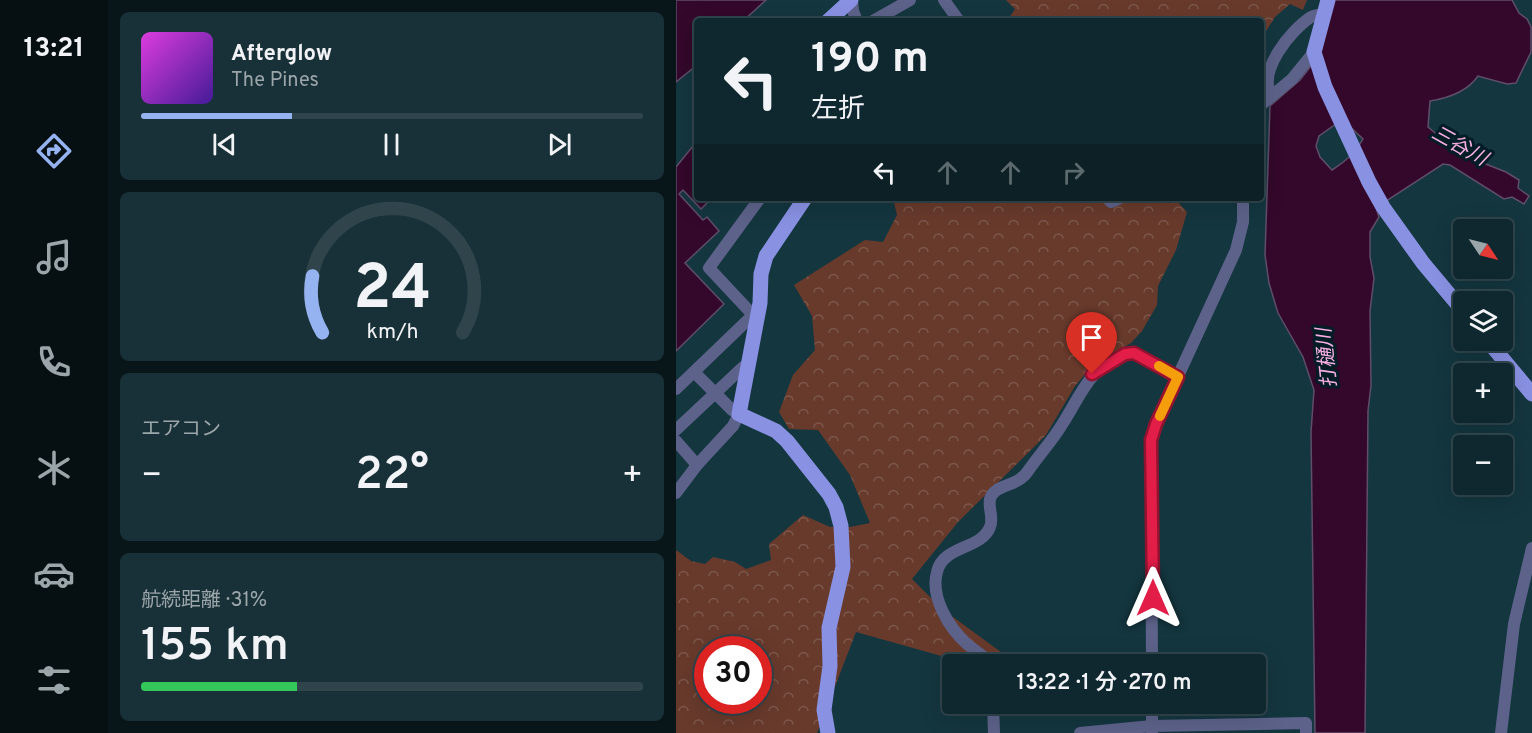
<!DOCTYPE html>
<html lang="ja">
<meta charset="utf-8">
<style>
:root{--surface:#0f282f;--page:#183037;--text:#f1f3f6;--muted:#9ba6aa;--line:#2f444b;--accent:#95b2f1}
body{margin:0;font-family:Overpass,"Noto Sans JP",sans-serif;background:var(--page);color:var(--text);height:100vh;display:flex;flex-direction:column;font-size:22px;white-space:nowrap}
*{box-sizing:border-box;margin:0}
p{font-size:20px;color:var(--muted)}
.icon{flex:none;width:33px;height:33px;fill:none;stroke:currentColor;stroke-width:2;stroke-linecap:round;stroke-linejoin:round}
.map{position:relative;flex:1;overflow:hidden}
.details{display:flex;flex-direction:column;gap:12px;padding:12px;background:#08161a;width:568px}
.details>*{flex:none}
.top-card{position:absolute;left:18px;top:18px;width:570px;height:183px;border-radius:6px;box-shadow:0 6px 24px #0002,0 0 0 2px var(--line);background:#0f282f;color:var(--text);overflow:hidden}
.needle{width:39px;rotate:125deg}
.controls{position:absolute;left:777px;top:219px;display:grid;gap:12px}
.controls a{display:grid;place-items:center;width:60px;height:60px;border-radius:6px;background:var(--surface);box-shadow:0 6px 24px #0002,0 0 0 2px var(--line);font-size:30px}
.speed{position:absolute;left:18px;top:636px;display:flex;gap:12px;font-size:30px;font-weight:700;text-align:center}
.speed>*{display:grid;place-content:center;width:78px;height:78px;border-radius:50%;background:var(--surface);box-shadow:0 6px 24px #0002,0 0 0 2px var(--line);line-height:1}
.speed .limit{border:9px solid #d22;background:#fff;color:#111}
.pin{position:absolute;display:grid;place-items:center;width:51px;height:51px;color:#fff;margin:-62px -26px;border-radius:50% 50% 50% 0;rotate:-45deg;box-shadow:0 0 6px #0007}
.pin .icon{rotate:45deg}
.me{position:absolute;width:66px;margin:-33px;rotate:0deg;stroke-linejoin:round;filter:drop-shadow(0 0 4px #0008)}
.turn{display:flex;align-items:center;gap:21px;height:126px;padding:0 18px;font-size:27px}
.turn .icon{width:78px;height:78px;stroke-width:2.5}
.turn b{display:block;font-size:42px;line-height:51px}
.lanes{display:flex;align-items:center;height:57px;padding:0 18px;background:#0003;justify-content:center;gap:30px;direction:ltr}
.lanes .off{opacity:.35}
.big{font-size:45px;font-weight:600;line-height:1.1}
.details .card{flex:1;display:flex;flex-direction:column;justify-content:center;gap:9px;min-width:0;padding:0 21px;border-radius:9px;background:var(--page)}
.details .dial{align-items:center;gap:0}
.dial svg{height:156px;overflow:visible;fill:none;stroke:var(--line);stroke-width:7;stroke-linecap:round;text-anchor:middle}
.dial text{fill:var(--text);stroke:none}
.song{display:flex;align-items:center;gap:18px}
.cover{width:72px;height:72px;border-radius:9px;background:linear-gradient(135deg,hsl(300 70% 55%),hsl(260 70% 35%))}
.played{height:6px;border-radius:3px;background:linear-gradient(90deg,var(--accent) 30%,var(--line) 30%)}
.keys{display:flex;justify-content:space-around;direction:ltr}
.heat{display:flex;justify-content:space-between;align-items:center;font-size:33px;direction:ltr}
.charge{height:9px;border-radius:4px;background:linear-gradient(90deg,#34c759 31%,var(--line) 0)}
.trip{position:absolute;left:266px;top:654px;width:324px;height:60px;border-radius:6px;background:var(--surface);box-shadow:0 6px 24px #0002,0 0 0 2px var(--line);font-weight:600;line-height:60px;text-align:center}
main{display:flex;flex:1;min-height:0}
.dock{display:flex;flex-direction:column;width:108px;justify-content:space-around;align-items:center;background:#061013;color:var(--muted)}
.dock .icon{width:42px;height:42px}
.dock .current{color:var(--accent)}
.dock b{font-size:27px;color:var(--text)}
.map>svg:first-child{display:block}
</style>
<main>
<nav class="dock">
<b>13:21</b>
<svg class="icon current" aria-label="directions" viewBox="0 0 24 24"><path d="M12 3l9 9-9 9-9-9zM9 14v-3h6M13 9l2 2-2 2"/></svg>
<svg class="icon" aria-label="music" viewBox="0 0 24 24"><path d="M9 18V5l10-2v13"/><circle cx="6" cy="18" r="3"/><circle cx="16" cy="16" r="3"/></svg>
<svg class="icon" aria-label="phone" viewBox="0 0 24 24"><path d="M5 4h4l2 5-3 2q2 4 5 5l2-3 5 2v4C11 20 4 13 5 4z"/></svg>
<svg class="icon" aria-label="climate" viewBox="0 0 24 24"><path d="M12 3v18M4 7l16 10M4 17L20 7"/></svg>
<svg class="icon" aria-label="car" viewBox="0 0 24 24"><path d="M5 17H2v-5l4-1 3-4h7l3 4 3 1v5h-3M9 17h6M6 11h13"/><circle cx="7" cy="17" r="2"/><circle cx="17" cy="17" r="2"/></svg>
<svg class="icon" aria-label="filters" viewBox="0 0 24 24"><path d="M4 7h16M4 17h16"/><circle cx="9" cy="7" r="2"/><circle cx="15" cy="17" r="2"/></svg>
</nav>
<section class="details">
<div class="card">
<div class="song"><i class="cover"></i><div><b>Afterglow</b><p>The Pines</p></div></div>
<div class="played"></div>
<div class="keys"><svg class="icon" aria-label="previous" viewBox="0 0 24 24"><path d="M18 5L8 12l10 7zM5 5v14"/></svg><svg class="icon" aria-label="pause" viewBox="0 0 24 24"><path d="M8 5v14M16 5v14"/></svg><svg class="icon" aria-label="next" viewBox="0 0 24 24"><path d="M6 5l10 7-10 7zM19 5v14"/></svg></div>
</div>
<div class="card dial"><svg viewBox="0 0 100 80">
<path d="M14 69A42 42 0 1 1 86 69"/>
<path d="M14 69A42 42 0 0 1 9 40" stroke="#95b2f1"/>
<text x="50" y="56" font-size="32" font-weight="700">24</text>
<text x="50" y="72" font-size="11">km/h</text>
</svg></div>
<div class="card"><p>エアコン</p>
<div class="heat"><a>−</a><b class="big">22°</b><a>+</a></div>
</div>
<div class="card"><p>航続距離 · 31%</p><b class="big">155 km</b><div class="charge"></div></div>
</section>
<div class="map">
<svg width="856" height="733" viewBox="0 0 856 733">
<defs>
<pattern id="forest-crowns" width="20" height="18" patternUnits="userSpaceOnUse" patternTransform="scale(1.5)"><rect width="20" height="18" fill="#683a2c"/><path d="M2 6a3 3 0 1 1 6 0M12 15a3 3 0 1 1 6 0" fill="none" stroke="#7c574c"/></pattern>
</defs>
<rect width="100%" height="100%" fill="#14363f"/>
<g fill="url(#forest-crowns)" fill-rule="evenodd">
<path d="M330 0H631L627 10 614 4 599 17 585 39V21H331L339 9Z"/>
<path d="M217 198H498L511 212 500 250 482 286 481 305 466 331 455 343 417 365 399 386 370 435 282 522 236 579 266 609 329 655 294 664 180 632 141 733H0V550L15 561 29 564 37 557 59 562 70 569 95 560 93 544 127 515 154 527H174L194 523 174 475 142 430 113 429 103 412 117 375 139 350 136 316 118 285 189 240 207 242 221 215ZM32 650H82V700H32Z"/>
</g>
<g fill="#33082a" stroke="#5e4e6a" stroke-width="1.5" fill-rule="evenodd">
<path d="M0 0H90L67 21H21V65L0 82Z"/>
<path d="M657 0H836L843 13 851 19 855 27V52L840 83 831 84 802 76C791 92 773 98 754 101L752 127 764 137 779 142 797 159 830 172 843 180 842 188 853 196 848 204 836 197 828 199 774 165 767 164 710 201 701 211 703 217 694 232V257L698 278 694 311 695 385 692 411 689 733H639L635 432 638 390 627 357 602 313 593 283 589 255 594 106 624 80 645 53ZM660 124H671L687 139C680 153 669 162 656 170L644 157 640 146 643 136Z"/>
<path d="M21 141V198H36L25 209 7 190 3 194 27 220 31 217 43 231 9 263 48 304 0 351V167Z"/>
</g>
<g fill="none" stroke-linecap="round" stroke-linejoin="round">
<g stroke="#5d628a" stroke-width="12">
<path d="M176 0 177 11 181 21"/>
<path d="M268 0 283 21"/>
<path d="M197 21 234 0"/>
<path d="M596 96C580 72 615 30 635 17 639 15 644 15 649 14"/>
<path d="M585 105 616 79 638 52"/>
<path d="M431 198 435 202 444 198"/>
<path d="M81 316 77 315 33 268 84 198"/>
<path d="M0 389 77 315"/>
<path d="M0 430 67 367H71"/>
<path d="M0 441 21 465"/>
<path d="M0 493 21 465 57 426 63 414 56 410 18 372"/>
<path d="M315 664C310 657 299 651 291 644 273 628 254 597 261 572 267 545 305 550 314 527 318 518 312 508 314 499 319 483 341 488 352 471 363 455 377 440 387 423 405 395 414 366 449 354 461 350 490 370 502 377"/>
<path d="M476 664 475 440 480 424 560 250 567 222V198"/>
<path d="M317 704 318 733"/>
<path d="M476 732V704"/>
<path d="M404 733 476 726 630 723V733"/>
<path d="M825 733 838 624 856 548"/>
</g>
<g stroke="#8991e3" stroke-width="15">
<path d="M652 0 638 52 649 87 693 182 707 207 747 263 788 312"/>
<path d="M152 21 175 0"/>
<path d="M129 198 90 256 85 274 84 303 63 414 100 431 111 441 153 494 160 507 165 526 167 567 153 628 154 666 148 710 152 733"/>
<path d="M811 340 856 394"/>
</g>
</g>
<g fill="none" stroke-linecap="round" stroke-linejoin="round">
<defs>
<path id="route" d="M416 374 449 354 458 353 502 377 480 424 475 440 477 598"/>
</defs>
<use href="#route" stroke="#92132f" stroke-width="15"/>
<use href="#route" stroke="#e11d48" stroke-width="10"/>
<path stroke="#f59e0b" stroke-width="10" d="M483 366 502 377 484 416"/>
</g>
<g text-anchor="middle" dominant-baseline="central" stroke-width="6" stroke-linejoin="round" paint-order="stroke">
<g font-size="20" font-style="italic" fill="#faaee3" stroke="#001d25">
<text transform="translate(783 147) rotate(29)">三谷川</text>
<text transform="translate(652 358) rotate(-96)">打樋川</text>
</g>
</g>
</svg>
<div class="controls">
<a><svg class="needle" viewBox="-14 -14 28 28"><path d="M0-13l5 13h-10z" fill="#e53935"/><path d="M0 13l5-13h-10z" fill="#9ba6aa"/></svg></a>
<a><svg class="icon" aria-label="layers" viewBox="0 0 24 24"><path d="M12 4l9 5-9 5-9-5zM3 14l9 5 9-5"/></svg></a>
<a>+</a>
<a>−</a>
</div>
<div class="speed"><div class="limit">30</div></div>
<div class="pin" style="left:416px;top:374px;background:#d93025"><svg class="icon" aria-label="arrive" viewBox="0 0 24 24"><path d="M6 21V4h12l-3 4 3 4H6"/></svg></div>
<svg class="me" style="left:477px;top:598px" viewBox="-20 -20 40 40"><path d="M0-17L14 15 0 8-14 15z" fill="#e11d48" stroke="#fff" stroke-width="4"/></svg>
<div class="trip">13:22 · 1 分 · 270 m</div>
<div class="top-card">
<div class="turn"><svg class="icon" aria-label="left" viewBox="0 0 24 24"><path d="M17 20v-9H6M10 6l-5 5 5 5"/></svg><div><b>190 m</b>左折</div></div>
<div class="lanes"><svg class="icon" aria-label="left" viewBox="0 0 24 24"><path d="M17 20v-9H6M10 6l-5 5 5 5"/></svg><svg class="icon off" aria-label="ahead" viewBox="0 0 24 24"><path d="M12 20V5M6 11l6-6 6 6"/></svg><svg class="icon off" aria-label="ahead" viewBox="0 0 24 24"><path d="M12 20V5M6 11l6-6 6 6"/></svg><svg class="icon off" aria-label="right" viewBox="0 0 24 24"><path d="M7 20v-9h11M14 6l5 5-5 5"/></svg></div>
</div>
</div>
</main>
